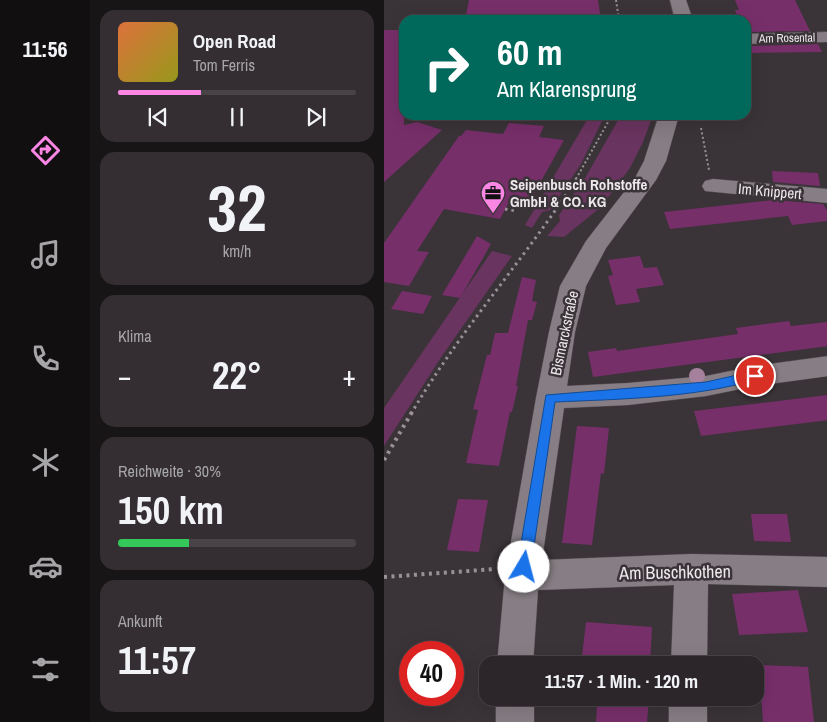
<!DOCTYPE html>
<html lang="de">
<meta charset="utf-8">
<style>
:root{--surface:#2c262a;--page:#342e32;--text:#f1f3f6;--muted:#a6a5a8;--line:#484347;--accent:#fb86e4}
body{margin:0;font-family:"Archivo Narrow",sans-serif;background:var(--page);color:var(--text);height:100vh;display:flex;flex-direction:column;font-size:19px;white-space:nowrap}
*{box-sizing:border-box;margin:0}
p{font-size:16px;color:var(--muted)}
.icon{flex:none;width:28px;height:28px;fill:none;stroke:currentColor;stroke-width:2;stroke-linecap:round;stroke-linejoin:round}
.map{position:relative;flex:1;overflow:hidden}
.panel{display:flex;flex-direction:column;gap:10px;padding:10px;background:#181517;width:294px}
.panel>*{flex:none}
.top-card{position:absolute;left:15px;top:15px;width:352px;height:105px;border-radius:15px;box-shadow:0 5px 20px #0002,0 0 0 1px var(--line);background:#00695c;color:#fff;overflow:hidden}
.speed{position:absolute;left:15px;top:641px;display:flex;gap:10px;font-size:25px;font-weight:700;text-align:center}
.speed>*{display:grid;place-content:center;width:65px;height:65px;border-radius:50%;background:var(--surface);box-shadow:0 5px 20px #0002,0 0 0 1px var(--line);line-height:1}
.speed .limit{border:8px solid #d22;background:#fff;color:#111}
.pin{position:absolute;display:grid;place-items:center;width:42px;height:42px;color:#fff;margin:-21px;border:2px solid #fff;border-radius:50%;box-shadow:0 1px 5px #0007}
.me{position:absolute;width:55px;margin:-28px;rotate:8deg;stroke-linejoin:round;filter:drop-shadow(0 0 4px #0008)}
.turn{display:flex;align-items:center;gap:18px;height:105px;padding:0 15px;font-size:22px}
.turn .icon{width:65px;height:65px;stroke-width:2.5}
.turn b{display:block;font-size:35px;line-height:42px}
.big{font-size:38px;font-weight:700;line-height:1.1}
.panel .tile{flex:1;display:flex;flex-direction:column;justify-content:center;gap:8px;min-width:0;padding:0 18px;border-radius:15px;background:var(--page)}
.panel .dial{align-items:center;gap:0}
.dial b{font-size:65px;line-height:1}
.song{display:flex;align-items:center;gap:15px}
.cover{width:60px;height:60px;border-radius:8px;background:linear-gradient(135deg,hsl(20 70% 55%),hsl(60 70% 35%))}
.played{height:5px;border-radius:2px;background:linear-gradient(90deg,var(--accent) 35%,var(--line) 35%)}
.keys{display:flex;justify-content:space-around;direction:ltr}
.heat{display:flex;justify-content:space-between;align-items:center;font-size:28px;direction:ltr}
.charge{height:8px;border-radius:4px;background:linear-gradient(90deg,#34c759 30%,var(--line) 0)}
.trip{position:absolute;left:95px;top:656px;width:285px;height:50px;border-radius:15px;background:var(--surface);box-shadow:0 5px 20px #0002,0 0 0 1px var(--line);font-weight:700;line-height:50px;text-align:center}
main{display:flex;flex:1;min-height:0}
.tab-bar{display:flex;flex-direction:column;width:90px;justify-content:space-around;align-items:center;background:#120f11;color:var(--muted)}
.tab-bar .icon{width:35px;height:35px}
.tab-bar .active{color:var(--accent)}
.tab-bar b{font-size:22px;color:var(--text)}
.map>svg:first-child{display:block}
</style>
<main>
<nav class="tab-bar">
<b>11:56</b>
<svg class="icon active" aria-label="directions" viewBox="0 0 24 24"><path d="M12 3l9 9-9 9-9-9zM9 14v-3h6M13 9l2 2-2 2"/></svg>
<svg class="icon" aria-label="music" viewBox="0 0 24 24"><path d="M9 18V5l10-2v13"/><circle cx="6" cy="18" r="3"/><circle cx="16" cy="16" r="3"/></svg>
<svg class="icon" aria-label="phone" viewBox="0 0 24 24"><path d="M5 4h4l2 5-3 2q2 4 5 5l2-3 5 2v4C11 20 4 13 5 4z"/></svg>
<svg class="icon" aria-label="climate" viewBox="0 0 24 24"><path d="M12 3v18M4 7l16 10M4 17L20 7"/></svg>
<svg class="icon" aria-label="car" viewBox="0 0 24 24"><path d="M5 17H2v-5l4-1 3-4h7l3 4 3 1v5h-3M9 17h6M6 11h13"/><circle cx="7" cy="17" r="2"/><circle cx="17" cy="17" r="2"/></svg>
<svg class="icon" aria-label="filters" viewBox="0 0 24 24"><path d="M4 7h16M4 17h16"/><circle cx="9" cy="7" r="2"/><circle cx="15" cy="17" r="2"/></svg>
</nav>
<section class="panel">
<div class="tile">
<div class="song"><i class="cover"></i><div><b>Open Road</b><p>Tom Ferris</p></div></div>
<div class="played"></div>
<div class="keys"><svg class="icon" aria-label="previous" viewBox="0 0 24 24"><path d="M18 5L8 12l10 7zM5 5v14"/></svg><svg class="icon" aria-label="pause" viewBox="0 0 24 24"><path d="M8 5v14M16 5v14"/></svg><svg class="icon" aria-label="next" viewBox="0 0 24 24"><path d="M6 5l10 7-10 7zM19 5v14"/></svg></div>
</div>
<div class="tile dial"><b>32</b><p>km/h</p></div>
<div class="tile"><p>Klima</p>
<div class="heat"><a>−</a><b class="big">22°</b><a>+</a></div>
</div>
<div class="tile"><p>Reichweite · 30%</p><b class="big">150 km</b><div class="charge"></div></div>
<div class="tile"><p>Ankunft</p><b class="big">11:57</b></div>
</section>
<div class="map">
<svg width="444" height="722" viewBox="0 0 444 722">
<rect width="100%" height="100%" fill="#3a3338"/>
<g fill="#6a3460">
<path d="M206 115H221L197 164 166 210 158 212 148 228 141 225Z"/>
<path d="M237 115H269L259 142 246 168 217 207 180 237 163 236 176 221 175 215 200 180Z"/>
<path d="M108 251 128 256 58 356 0 446V408Z"/>
</g>
<g fill="#772f6a">
<path d="M85 0H214L217 20H81Z"/>
<path d="M351 0H411L426 31 362 32V20H355L351 10H355Z"/>
<path d="M0 30H20V125L33 122 58 130 0 182Z"/>
<path d="M434 44 438 52 368 53 366 46Z"/>
<path d="M125 123 160 126 155 137 180 140 142 208 124 204 116 219 60 209 33 251 45 252 25 286 0 282V243L75 136H77L82 130 119 134Z"/>
<path d="M388 171 434 173 436 186 389 182Z"/>
<path d="M390 200 439 204 444 212V221L408 225 404 216 286 229 280 212Z"/>
<path d="M93 236 107 244 76 298 58 295Z"/>
<path d="M256 256 260 268 273 267 280 285 252 289 256 302 232 305 224 276 229 275 224 260Z"/>
<path d="M138 277 152 280 148 301 153 302 148 320H144L132 386H134L128 412H126L115 466 82 463 94 410 89 409 103 355H106L111 333H124Z"/>
<path d="M18 291 48 296 39 314 7 309Z"/>
<path d="M405 321 407 326 444 322V346L209 377 204 352 232 348 233 351 354 334 352 328Z"/>
<path d="M444 395V420L317 436 310 411Z"/>
<path d="M193 426 225 428 220 474 217 473 208 545 178 543Z"/>
<path d="M74 499 104 500 95 552 63 550Z"/>
<path d="M367 514H403L407 542 370 541Z"/>
<path d="M414 590 424 632 355 635 348 594Z"/>
<path d="M202 622 268 627 266 665H197Z"/>
<path d="M375 665 424 667 430 722H379Z"/>
<path d="M194 698H265L263 722H212L213 705 193 703Z"/>
</g>
<g fill="none" stroke-linecap="round" stroke-linejoin="round">
<defs>
<g id="minor">
<path d="M286 0H302L309 20H291Z"/>
<path d="M444 32V42L362 44V34Z"/>
<path d="M275 115H295L282 161 272 180 222 248 202 286 191 332 183 386 244 383 322 376 371 366 444 356V376L371 386 322 396 244 405 180 408 158 560 307 554 444 557V587L324 584 323 665H287L290 585 154 590 149 665H113L121 576 152 398 165 332 176 286 202 241 251 178 260 161Z"/>
<path d="M329 179 444 189V203L321 191 318 186 321 181Z"/>
<rect x="112" y="698" width="38" height="24"/>
<rect x="285" y="698" width="38" height="24"/>
</g>
</defs>
<use href="#minor" stroke="#565055" stroke-width="1"/>
<g stroke="#989297" stroke-width="2" stroke-dasharray="2 2.5" stroke-linecap="butt">
<path d="M232 0 235 20"/>
<path d="M317 128 325 170"/>
<path d="M192 179 228 115"/>
</g>
<g stroke="#989297" stroke-width="3" stroke-dasharray="2.5 4" stroke-linecap="butt">
<path d="M121 209 133 211"/>
<path d="M27 414C76 330 141 259 193 178"/>
</g>
<g stroke="#989297" stroke-width="4" stroke-dasharray="3 4.5" stroke-linecap="butt">
<path d="M0 460 28 412"/>
<path d="M0 577 112 569"/>
</g>
<use href="#minor" fill="#867e84" fill-rule="evenodd"/>
</g>
<circle fill="#a6819d" cx="313" cy="376" r="8"/>
<path fill="#1a73e8" stroke="#114b97" d="M371 371 377 376 375 379C310 398 239 399 171 402L147 567 145 571 140 573 135 571 133 567 162 395 322 382Z"/>
<defs>
<symbol id="office-pin" viewBox="-11 -11 22 30"><path d="M0 17L-7.5 6A9.5 9.5 0 1 1 7.5 6Z" fill="#fb86e4" stroke="#3a3338"/><path d="M-6-3h4V-5.5h4V-3h4V5H-6ZM-1-4.5V-3h2v-1.5ZM-6 0V1H6V0Z" fill="#111"/></symbol>
</defs>
<g fill-rule="evenodd">
<use href="#office-pin" x="95" y="179" width="28" height="38"/>
</g>
<g text-anchor="middle" dominant-baseline="central" stroke-width="5" stroke-linejoin="round" paint-order="stroke">
<g font-size="12" fill="#ede8ec" stroke="#3a3338">
<text transform="translate(403 38) rotate(-1)">Am Rosental</text>
</g>
<g font-size="15" font-weight="bold" fill="#ede8ec" stroke="#3a3338" text-anchor="start">
<text x="126" y="184">Seipenbusch Rohstoffe<tspan x="126" dy="17">GmbH &amp; CO. KG</tspan></text>
</g>
<g font-size="15" fill="#ede8ec" stroke="#3a3338">
<text transform="translate(386 191) rotate(5)">Im Knippert</text>
<text transform="translate(180 333) rotate(-78)">Bismarckstraße</text>
</g>
<g font-size="18" fill="#ede8ec" stroke="#3a3338">
<text transform="translate(291 572) rotate(-1)">Am Buschkothen</text>
</g>
</g>
</svg>
<div class="speed"><div class="limit">40</div></div>
<div class="pin" style="left:371px;top:376px;background:#d93025"><svg class="icon" aria-label="arrive" viewBox="0 0 24 24"><path d="M6 21V4h12l-3 4 3 4H6"/></svg></div>
<svg class="me" style="left:140px;top:567px" viewBox="-20 -20 40 40"><circle r="19" fill="#fff"/><path d="M0-13L10 11 0 6-10 11z" fill="#1a73e8"/></svg>
<div class="trip">11:57 · 1 Min. · 120 m</div>
<div class="top-card">
<div class="turn"><svg class="icon" aria-label="right" viewBox="0 0 24 24"><path d="M7 20v-9h11M14 6l5 5-5 5"/></svg><div><b>60 m</b>Am Klarensprung</div></div>
</div>
</div>
</main>
